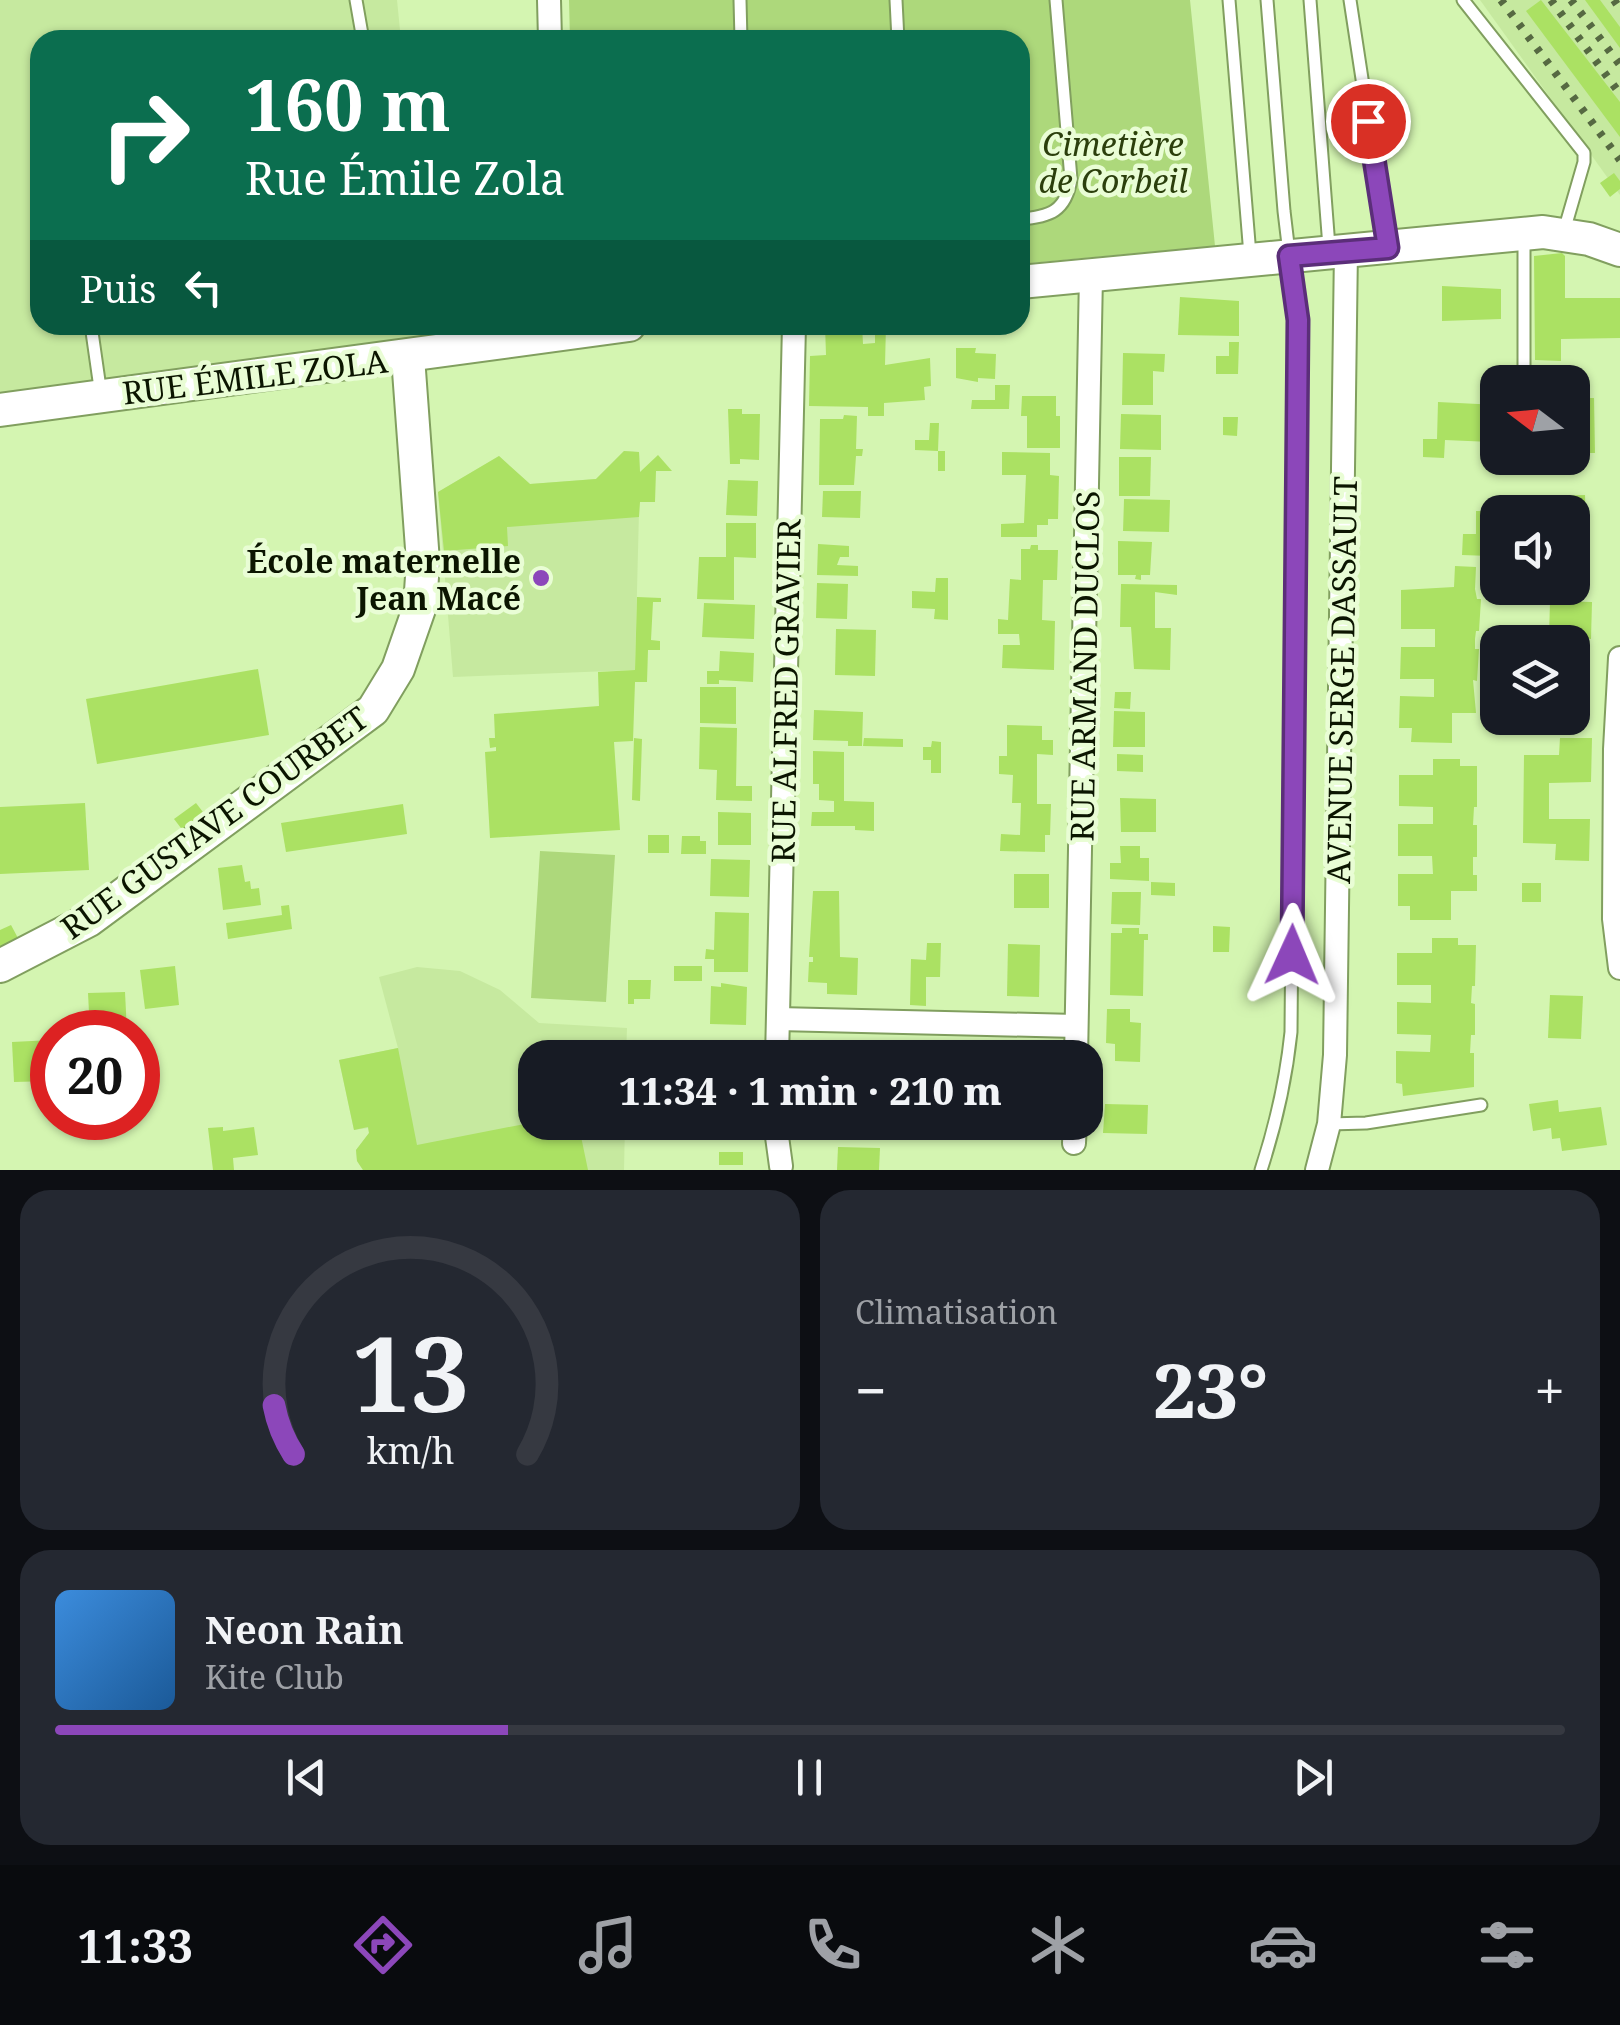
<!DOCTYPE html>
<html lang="fr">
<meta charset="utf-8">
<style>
:root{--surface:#171b24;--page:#242831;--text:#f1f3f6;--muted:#9ea1a6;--line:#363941;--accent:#8c47ba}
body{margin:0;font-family:"Noto Serif",serif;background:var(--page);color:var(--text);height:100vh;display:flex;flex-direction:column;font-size:38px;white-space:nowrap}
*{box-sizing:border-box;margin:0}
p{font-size:32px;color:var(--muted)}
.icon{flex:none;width:55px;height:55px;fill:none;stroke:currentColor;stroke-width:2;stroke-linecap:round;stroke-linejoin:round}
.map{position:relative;height:1170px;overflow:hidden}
.details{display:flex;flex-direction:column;gap:20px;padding:20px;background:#0d0f14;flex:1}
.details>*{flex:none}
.banner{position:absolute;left:30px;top:30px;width:1000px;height:305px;border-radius:30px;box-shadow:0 2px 8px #0004;background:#0b6e4f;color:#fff;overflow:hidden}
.needle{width:65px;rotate:286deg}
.controls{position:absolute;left:1480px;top:365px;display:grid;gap:20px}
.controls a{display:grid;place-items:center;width:110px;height:110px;border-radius:20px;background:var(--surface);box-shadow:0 2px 8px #0004;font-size:50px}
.speed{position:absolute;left:30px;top:1010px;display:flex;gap:20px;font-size:50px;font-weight:700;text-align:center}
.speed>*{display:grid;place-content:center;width:130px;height:130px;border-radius:50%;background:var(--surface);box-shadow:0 2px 8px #0004;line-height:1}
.speed .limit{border:15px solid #d22;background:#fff;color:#111}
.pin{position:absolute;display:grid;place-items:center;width:85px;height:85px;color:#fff;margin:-42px;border:5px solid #fff;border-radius:50%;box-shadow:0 2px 10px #0007}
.me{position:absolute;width:110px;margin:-55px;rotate:1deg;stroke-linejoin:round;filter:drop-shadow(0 0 8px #0008)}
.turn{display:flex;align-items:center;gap:35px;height:210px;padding:0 50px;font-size:45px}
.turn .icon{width:130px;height:130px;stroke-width:2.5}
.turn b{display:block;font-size:70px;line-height:85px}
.then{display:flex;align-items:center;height:95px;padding:0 50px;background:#0003;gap:20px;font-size:38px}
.big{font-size:75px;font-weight:800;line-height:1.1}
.details .widget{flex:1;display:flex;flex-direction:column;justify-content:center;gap:15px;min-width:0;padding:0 35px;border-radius:30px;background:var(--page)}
.details .dial{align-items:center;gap:0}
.dial svg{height:260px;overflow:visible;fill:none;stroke:var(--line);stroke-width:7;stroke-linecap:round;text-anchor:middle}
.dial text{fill:var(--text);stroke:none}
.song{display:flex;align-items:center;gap:30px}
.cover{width:120px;height:120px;border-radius:15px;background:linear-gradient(135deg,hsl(210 70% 55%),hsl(210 70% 35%))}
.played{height:10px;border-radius:5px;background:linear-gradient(90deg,var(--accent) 30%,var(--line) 30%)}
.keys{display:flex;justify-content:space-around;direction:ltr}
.heat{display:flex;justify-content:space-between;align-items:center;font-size:55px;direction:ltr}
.details .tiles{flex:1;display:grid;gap:20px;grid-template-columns:1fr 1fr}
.widget:last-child{grid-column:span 2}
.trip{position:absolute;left:518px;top:1040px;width:585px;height:100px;border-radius:30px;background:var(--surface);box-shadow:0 2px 8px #0004;font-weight:800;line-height:100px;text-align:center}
.tabs{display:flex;height:160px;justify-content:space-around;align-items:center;background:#090b0e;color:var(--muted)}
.tabs .icon{width:70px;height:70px}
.tabs .current{color:var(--accent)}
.tabs b{font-size:45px;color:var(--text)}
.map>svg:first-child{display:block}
</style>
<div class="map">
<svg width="1620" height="1170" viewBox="0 0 1620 1170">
<rect width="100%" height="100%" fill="#d4f5b1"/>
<g fill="#c6e99f">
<path d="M0 0H397L401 40H40V325H425L427 354 0 410Z"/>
<path d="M1480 0H1620V195Z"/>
<path d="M624 451 639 452 640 472 635 670 453 677 438 492 499 456 530 484 596 479Z"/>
<path d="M417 967 460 971 500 990 539 1023 627 1028 626 1057 535 1058V1122L625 1123 624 1170H363L357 1161 356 1150 369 1133 368 1128 354 1130 339 1060 398 1048 379 977Z"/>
</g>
<g fill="#add87b">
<path d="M569 0H1190L1215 246 1020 264V40H570Z"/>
<path d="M540 851 615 855 606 1002 531 998Z"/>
</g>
<g fill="#abe163">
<path d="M1541 0 1620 102V137L1526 11Z"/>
<path d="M1585 0H1600L1620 27V48Z"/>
<path d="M1614 173 1620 181V189L1610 197 1600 183Z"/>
<path d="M1562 253 1565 256V298H1620V338L1561 339V361L1535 360 1534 256Z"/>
<path d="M1442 286 1501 289V319L1442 321Z"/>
<path d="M1180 297 1239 301V336L1178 335Z"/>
<path d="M825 325H862L863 344 875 343V325H886L885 365 930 358 931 386 924 387 925 400 884 403V416H868V407L809 406 810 356 826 355Z"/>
<path d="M1229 342H1239L1238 374H1216V356H1229Z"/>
<path d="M956 348H976L975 353 996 354 995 379 978 378V382L956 378Z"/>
<path d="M1123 353 1165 354 1164 372 1153 371V405H1122Z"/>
<path d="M995 385H1010L1009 409H971L972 400H995Z"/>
<path d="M1022 396H1056V416H1060V448H1027V416H1021Z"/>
<path d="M1572 398H1594L1595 453H1572Z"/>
<path d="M1438 402 1498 405V423H1491V442L1445 440 1444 458 1423 457V439H1437Z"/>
<path d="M728 409H742V414H760L759 460 740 459V464H730Z"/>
<path d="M1121 414 1161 415V450L1120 449Z"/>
<path d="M844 415 857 416 856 449H863L862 456H856L854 485H819L820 419H843Z"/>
<path d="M1223 417H1238L1237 436 1223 435Z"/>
<path d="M930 423H939L938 451H945V471H938V451L915 450V440H929Z"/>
<path d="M624 451 639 452 640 472 658 455 672 471H656L655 502H640L639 517 507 527 508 546 444 551 438 492 499 456 530 484 596 479Z"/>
<path d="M1002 452 1050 453V475L1059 476 1058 519H1048V525H1037V537H1001V524L1024 523 1026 475H1002Z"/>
<path d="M1119 457H1151L1150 496H1119Z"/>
<path d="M728 480 758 481 757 516 726 515Z"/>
<path d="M823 491H861L860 518 822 517Z"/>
<path d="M1585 495 1586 535H1572V512H1546V496Z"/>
<path d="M1124 499 1170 500 1169 532 1123 531Z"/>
<path d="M1476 511H1498V543H1490V556L1462 555 1463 534H1476Z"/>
<path d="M726 523H756V558L734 557V600L697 599 699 557H726Z"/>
<path d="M1118 541 1152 542 1150 575H1141V580L1135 579 1136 575H1118Z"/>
<path d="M818 544 849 546V557H840L837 565 858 566V576L817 575Z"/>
<path d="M1031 545H1038V550H1058L1057 580H1043L1042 620 1055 621 1054 670 1002 668 1003 645H1020L1019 634H998V619L1008 620 1010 579 1021 580V549H1030Z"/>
<path d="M1455 566 1476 567 1475 589 1477 599H1481L1479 631H1476L1475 639V649H1479L1477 681 1473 680 1476 713H1452V743L1411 742 1412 728H1399L1400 696 1434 697V679H1400L1401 647H1435V629H1401V590L1454 587Z"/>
<path d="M936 578H948V620L934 619 935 609 912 608V591L935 592Z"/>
<path d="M817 583 848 584 847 619 816 618Z"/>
<path d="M1121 584 1177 585V595L1155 592V628H1171L1170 670 1134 669 1131 627H1120Z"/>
<path d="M637 597 661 598V602H653L651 640 660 641V650H648L647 682H635L633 741 614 742 620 830 490 838 485 752 496 751V747L490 748 489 738H495L494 714 599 706 598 672 635 670Z"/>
<path d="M1550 601 1592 602 1591 639 1549 638Z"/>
<path d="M704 603 755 605 754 639 702 637Z"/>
<path d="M836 629 876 630 875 676 835 675Z"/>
<path d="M720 651 754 653 753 682 719 680V684H707V671H719Z"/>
<path d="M258 669 269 735 97 764 86 699Z"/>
<path d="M1572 686 1588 687V722L1558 721V718H1572Z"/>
<path d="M700 687H736V724L700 723Z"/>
<path d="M1115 692H1131L1130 709 1114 708Z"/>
<path d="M814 710 863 712 862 746H848V741L813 740Z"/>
<path d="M1114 711 1145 712V747H1113Z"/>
<path d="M1007 725 1042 726V740H1053V755L1037 754V804H1051L1050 835H1045V852L1000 851 1001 834 1020 835 1021 803H1012L1013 775 999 774V756H1007Z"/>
<path d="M700 727 737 728 736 786H752V801L716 800 717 770 699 769Z"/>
<path d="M634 738 642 739 640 801 632 800Z"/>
<path d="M864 738 903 739V747L863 746Z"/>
<path d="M1560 738H1592L1591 782 1549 783V819H1590L1589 861 1555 860 1556 844 1523 843 1524 755H1559Z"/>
<path d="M932 741 941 742V773H931V760H923V747H931Z"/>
<path d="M813 751 844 752V801L874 802V831L855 830V826H811L812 812H834V801L819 800V784H813Z"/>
<path d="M1117 754 1143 755V772L1117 771Z"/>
<path d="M1433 759H1460V766H1477V807H1474L1473 825H1477V857H1473V875H1477V891H1451V920H1410V906H1398V874H1433L1432 856H1398V824H1433V807L1399 806V775H1433Z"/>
<path d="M1120 798 1156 799V832H1121Z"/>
<path d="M85 803 89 870 0 874V807Z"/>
<path d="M196 803 206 816 184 832 174 819Z"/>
<path d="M403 804 407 834 286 852 281 823Z"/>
<path d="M718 812 751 813V845H718Z"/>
<rect x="648" y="835" width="21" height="18"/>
<path d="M682 836H700V841H706V854H681Z"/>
<path d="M1120 846H1140V858H1149V881L1110 879V863H1121Z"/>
<path d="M711 859 750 860 749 897 710 896Z"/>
<path d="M242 865 245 882 250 881 251 889 259 888 261 905 223 910 218 868Z"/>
<rect x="1014" y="874" width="35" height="34"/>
<path d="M1151 882 1175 883V896L1151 895Z"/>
<rect x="1522" y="883" width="19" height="19"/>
<path d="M813 891H839L840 957 858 958 857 995 827 994V983L808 982 809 962H813V957H809Z"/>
<path d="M1112 892H1141L1140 925 1111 924Z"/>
<path d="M289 905 292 929 228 939 226 923 282 915 281 906Z"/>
<path d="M715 912 749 913 748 972H714V959H705L706 949 714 950Z"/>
<path d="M11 925 19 940 0 949V930Z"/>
<path d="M1213 926 1230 927 1229 952H1213Z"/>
<path d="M1122 928H1139V934H1148V940H1144L1143 996 1110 995 1111 933H1122Z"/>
<path d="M1432 938H1458V945H1476L1475 986H1472L1471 1003 1475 1004V1035H1471L1470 1053H1474V1087L1403 1096 1402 1084 1396 1083V1051L1430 1052 1431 1035 1397 1034V1002L1431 1003V985H1397V953H1432Z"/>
<path d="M927 943H941L940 977H926V1006L910 1005 911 959 926 960Z"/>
<path d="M1008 944 1040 945 1039 997 1007 996Z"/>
<path d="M175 966 179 1005 145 1009 140 970Z"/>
<rect x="674" y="966" width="28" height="15"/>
<path d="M628 980H651L650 999H634V1004H628Z"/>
<path d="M721 983 747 987 746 1025 710 1024 711 986 721 987Z"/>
<path d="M125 992 127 1032H90L88 993Z"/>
<path d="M1550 995 1583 996 1581 1039 1548 1038Z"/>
<path d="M1107 1009H1130V1022L1141 1023 1140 1062 1115 1061V1044L1106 1043Z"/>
<path d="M52 1040V1081L14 1082 12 1042Z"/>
<path d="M398 1048 417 1145 535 1122H578L588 1170H363L357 1161 356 1150 369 1133 368 1127 354 1130 339 1060Z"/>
<path d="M1558 1100 1559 1112 1601 1107 1607 1145 1562 1151 1560 1138 1552 1139 1551 1128 1533 1131 1529 1104Z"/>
<path d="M1105 1104 1148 1105 1147 1134 1103 1133Z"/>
<path d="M223 1127V1131L254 1127 258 1155 233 1158 234 1170H213L208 1128Z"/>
<path d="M838 1147 880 1148 879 1170H837Z"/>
<rect x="719" y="1152" width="24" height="13"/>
</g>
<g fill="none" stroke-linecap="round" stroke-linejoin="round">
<defs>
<g id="lane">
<path d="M356 0 363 40"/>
<path d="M740 0 741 40"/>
<path d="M896 0 898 40"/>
<path d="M1229 0 1250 255"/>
<path d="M1310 0 1329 247"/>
<path d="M1350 0 1387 243"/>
<path d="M1463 0 1584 153V162L1564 231"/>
<path d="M1020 219C1050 217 1066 211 1071 179L1056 0"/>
<path d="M91 325 101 395"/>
<path d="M1524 382V237"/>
<path d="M1329 1124 1366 1123 1481 1105"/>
<path d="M1261 1170C1276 1124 1286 1080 1291 1032L1297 320 1284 211 1267 0"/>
</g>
<g id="street">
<path d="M549 0 550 40"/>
<path d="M1620 658 1615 749 1614 919 1620 968"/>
<path d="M778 1019 1076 1026"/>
<path d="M777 1058 794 325"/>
<path d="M1076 1058 1091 275"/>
<path d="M775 1122 781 1166"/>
<path d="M1074 1143 1075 1122"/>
<path d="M1317 1170 1329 1124 1335 1055 1346 249"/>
</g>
<g id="secondary">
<path d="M1020 282 1543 232 1589 239 1620 250"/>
<path d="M0 410 629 325"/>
<path d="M0 966 89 920 373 710 398 669 420 606 423 562 408 357"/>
</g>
</defs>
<use href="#lane" stroke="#819f5f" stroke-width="15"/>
<use href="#street" stroke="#819f5f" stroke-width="26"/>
<use href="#secondary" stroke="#819f5f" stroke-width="36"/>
<use href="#lane" stroke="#fff" stroke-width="11"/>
<use href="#street" stroke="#fff" stroke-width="22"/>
<use href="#secondary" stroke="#fff" stroke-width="32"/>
<g stroke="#566942" stroke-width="8" stroke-dasharray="5 10" stroke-linecap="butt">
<path d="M1501 0 1620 160"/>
<path d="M1551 0 1620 94"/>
<path d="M1571 0 1620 65"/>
<path d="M1614 0 1620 9"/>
</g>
</g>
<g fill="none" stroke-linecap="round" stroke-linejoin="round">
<defs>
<path id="route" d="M1292 955 1298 320 1289 256 1388 248 1368 121"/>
</defs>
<use href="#route" stroke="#5b2e79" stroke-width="25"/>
<use href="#route" stroke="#8c47ba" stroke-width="18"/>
</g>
<circle fill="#8c47ba" stroke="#e9fdd5" stroke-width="4" cx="541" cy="578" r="10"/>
<g text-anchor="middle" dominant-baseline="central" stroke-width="9" stroke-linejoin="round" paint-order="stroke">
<g font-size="32" font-style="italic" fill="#2b3f0c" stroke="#e9fdd5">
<text x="1113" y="143">Cimetière<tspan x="1113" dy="37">de Corbeil</tspan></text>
</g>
<g font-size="32" fill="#0b1500" stroke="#e9fdd5">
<text transform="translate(255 376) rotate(-7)">RUE ÉMILE ZOLA</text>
<text transform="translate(1084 666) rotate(-89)">RUE ARMAND DUCLOS</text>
<text transform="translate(1341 680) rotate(-89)">AVENUE SERGE DASSAULT</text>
<text transform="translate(785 691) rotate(-89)">RUE ALFRED GRAVIER</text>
<text transform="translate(214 822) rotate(-36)">RUE GUSTAVE COURBET</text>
</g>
<g font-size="32" font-weight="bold" fill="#0b1500" stroke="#e9fdd5" text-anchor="end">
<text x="521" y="560">École maternelle<tspan x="521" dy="37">Jean Macé</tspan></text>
</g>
</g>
</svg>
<div class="controls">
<a><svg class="needle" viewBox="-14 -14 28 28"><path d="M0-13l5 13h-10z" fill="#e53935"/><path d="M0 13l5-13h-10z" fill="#9ea1a6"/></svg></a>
<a><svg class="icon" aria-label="sound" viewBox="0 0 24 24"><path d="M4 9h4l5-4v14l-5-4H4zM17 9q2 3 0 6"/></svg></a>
<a><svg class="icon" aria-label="layers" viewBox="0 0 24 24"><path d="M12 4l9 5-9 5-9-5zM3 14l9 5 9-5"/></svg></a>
</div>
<div class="speed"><div class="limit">20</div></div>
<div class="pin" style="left:1368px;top:121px;background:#d93025"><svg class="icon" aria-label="arrive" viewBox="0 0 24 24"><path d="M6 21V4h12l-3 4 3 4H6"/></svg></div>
<svg class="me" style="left:1292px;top:955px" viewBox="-20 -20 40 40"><path d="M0-17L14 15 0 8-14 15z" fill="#8c47ba" stroke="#fff" stroke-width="4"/></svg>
<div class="trip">11:34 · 1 min · 210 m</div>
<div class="banner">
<div class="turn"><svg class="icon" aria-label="right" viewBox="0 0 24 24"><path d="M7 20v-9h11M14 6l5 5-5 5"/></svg><div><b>160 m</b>Rue Émile Zola</div></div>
<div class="then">Puis<svg class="icon" aria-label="left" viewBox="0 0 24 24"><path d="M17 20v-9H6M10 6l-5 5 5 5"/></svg></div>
</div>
</div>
<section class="details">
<div class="tiles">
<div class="widget dial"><svg viewBox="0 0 100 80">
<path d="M14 69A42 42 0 1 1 86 69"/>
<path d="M14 69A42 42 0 0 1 8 54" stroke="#8c47ba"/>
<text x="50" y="56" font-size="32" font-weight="700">13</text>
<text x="50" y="72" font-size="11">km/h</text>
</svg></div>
<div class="widget"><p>Climatisation</p>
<div class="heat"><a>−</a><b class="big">23°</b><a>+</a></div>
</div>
<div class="widget">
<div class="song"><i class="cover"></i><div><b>Neon Rain</b><p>Kite Club</p></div></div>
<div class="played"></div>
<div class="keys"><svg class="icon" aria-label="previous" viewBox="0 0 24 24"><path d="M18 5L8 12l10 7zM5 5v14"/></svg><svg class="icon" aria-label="pause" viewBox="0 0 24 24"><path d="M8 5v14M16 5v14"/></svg><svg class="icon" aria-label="next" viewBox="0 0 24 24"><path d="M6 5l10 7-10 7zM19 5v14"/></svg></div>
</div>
</div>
</section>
<nav class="tabs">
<b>11:33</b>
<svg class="icon current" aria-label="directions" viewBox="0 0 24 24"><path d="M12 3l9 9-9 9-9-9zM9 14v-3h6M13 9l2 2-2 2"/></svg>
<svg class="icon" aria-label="music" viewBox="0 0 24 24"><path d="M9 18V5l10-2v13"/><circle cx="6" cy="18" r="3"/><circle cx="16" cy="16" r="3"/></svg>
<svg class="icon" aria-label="phone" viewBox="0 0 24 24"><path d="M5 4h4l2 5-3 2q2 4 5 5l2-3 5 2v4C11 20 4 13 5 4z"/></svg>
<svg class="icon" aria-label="climate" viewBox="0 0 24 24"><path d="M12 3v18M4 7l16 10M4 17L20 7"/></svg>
<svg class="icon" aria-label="car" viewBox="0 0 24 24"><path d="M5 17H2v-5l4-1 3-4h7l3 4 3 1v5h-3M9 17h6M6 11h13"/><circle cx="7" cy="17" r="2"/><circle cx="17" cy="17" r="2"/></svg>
<svg class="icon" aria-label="filters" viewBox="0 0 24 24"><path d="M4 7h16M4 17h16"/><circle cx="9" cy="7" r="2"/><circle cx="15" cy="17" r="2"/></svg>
</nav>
